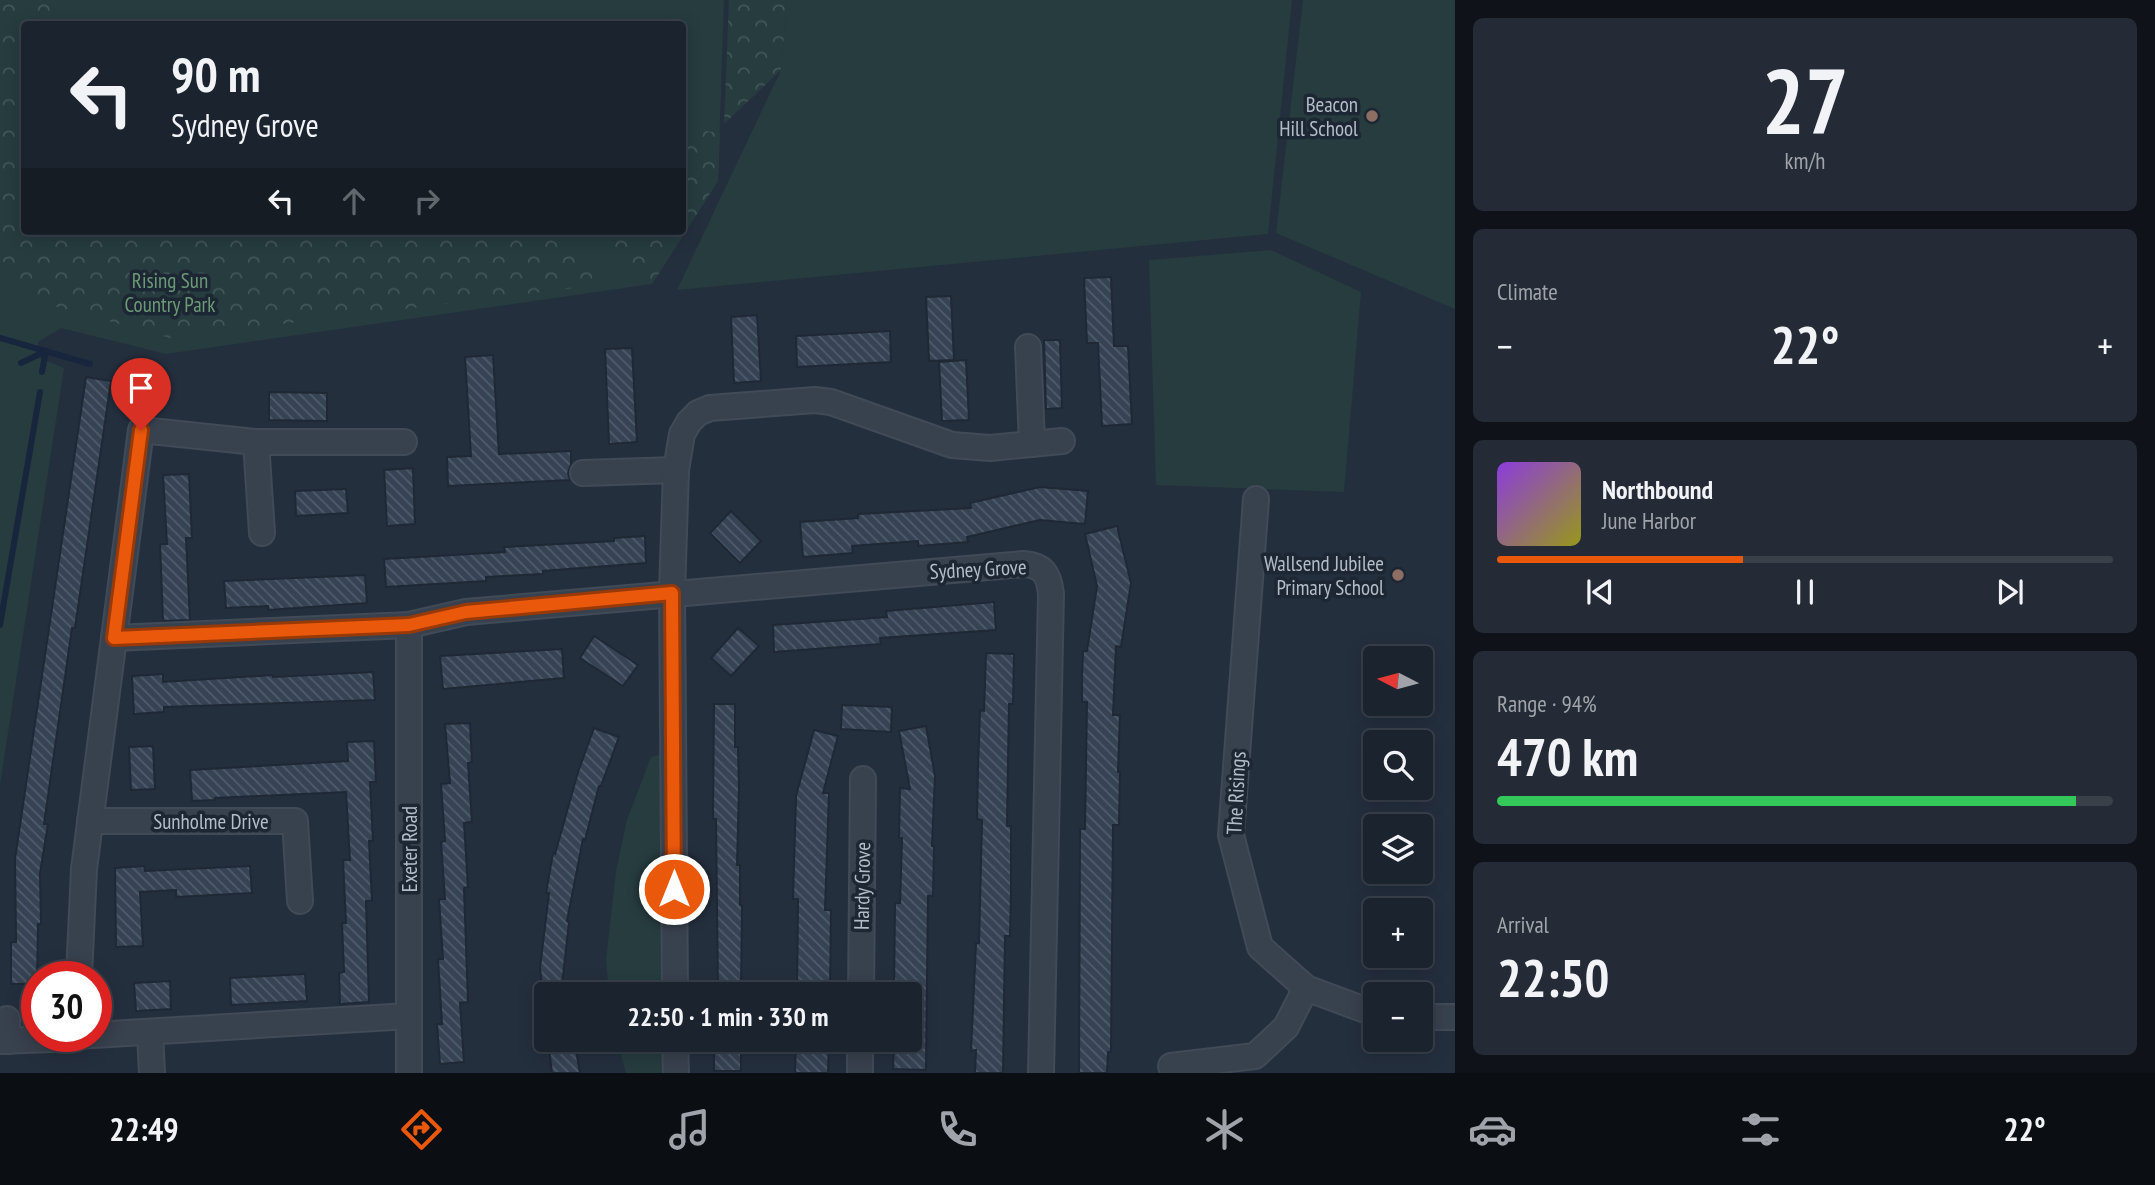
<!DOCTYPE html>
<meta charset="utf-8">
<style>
:root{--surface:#1b232e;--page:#242b36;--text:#f1f3f6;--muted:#a0a4aa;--line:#39404a;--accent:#ea580c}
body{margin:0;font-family:"PT Sans Narrow",sans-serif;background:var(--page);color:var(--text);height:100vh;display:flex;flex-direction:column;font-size:26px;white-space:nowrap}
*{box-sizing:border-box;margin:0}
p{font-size:23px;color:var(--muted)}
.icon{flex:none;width:38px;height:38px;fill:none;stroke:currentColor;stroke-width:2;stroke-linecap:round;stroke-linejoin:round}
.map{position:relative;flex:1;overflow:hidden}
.sheet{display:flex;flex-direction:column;gap:18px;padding:18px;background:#0f1319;width:700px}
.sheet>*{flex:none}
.hud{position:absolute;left:21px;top:21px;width:665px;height:214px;border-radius:7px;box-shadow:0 4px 18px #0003,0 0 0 2px var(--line);background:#1b232e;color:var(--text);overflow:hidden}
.needle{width:46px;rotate:276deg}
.tools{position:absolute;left:1363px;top:646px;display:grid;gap:14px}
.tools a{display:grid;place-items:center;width:70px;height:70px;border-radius:7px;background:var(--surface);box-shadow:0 4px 18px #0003,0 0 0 2px var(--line);font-size:35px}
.speed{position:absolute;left:21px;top:961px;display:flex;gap:14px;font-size:35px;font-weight:700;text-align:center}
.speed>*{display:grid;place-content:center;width:91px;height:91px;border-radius:50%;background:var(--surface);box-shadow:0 4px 18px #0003,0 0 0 2px var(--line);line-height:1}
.speed .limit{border:10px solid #d22;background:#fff;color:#111}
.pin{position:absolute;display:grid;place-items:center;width:60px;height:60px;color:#fff;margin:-72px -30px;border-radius:50% 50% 50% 0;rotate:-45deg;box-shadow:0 0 7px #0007}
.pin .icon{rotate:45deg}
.me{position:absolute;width:77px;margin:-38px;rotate:0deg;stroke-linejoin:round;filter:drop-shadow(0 0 5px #0008)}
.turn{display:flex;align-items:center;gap:24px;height:147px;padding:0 35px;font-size:32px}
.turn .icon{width:91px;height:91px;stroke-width:2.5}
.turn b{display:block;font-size:49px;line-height:60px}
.lanes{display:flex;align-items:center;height:66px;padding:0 35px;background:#0003;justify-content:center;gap:35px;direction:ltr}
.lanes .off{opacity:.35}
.big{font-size:52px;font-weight:700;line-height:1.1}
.sheet .tile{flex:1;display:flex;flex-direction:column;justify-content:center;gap:10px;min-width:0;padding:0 24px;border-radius:10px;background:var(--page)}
.sheet .dial{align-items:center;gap:0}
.dial b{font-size:91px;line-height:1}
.song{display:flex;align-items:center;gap:21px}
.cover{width:84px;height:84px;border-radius:10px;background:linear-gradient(135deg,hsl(270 70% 55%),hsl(60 70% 35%))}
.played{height:7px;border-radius:4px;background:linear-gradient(90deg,var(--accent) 40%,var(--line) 40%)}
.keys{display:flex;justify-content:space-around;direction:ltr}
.heat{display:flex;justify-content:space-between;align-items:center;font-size:38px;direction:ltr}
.charge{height:10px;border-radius:5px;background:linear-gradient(90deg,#34c759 94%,var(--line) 0)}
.trip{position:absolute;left:534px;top:982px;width:388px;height:70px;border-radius:7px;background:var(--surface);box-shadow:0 4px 18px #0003,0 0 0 2px var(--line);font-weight:700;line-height:70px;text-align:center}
.tabs{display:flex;height:112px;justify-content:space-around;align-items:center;background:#0b0e12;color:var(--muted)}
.tabs .icon{width:49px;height:49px}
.tabs .active{color:var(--accent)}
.tabs b{font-size:32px;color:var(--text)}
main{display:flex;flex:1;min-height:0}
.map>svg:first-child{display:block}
</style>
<main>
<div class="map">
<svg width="1455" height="1073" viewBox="0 0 1455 1073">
<defs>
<pattern id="forest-crowns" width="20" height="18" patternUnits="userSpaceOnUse" patternTransform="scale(1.75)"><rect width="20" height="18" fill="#263c3f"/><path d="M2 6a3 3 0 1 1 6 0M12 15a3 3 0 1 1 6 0" fill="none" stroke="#435659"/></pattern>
<pattern id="building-back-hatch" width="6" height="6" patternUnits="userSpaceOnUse" patternTransform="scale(1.75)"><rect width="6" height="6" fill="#364354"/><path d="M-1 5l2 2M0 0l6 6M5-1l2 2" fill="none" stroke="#515c6b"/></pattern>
</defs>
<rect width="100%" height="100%" fill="#242f3e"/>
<g fill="#263c3f" fill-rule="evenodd">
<path d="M0 0H724L718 181 652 284 166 354 61 328 38 342 40 358 64 368 0 785ZM24 24H682V231H24Z"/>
<path d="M787 0H1292L1268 234 677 290 781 70Z"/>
<path d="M1303 0H1455V309L1276 233Z"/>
<path d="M1271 250 1361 292 1344 492 1156 485 1149 260Z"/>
<path d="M659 755 667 762 668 994H609L606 960 616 871 627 820 651 757Z"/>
<path d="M617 1040H668V1073H626Z"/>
</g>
<g fill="url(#forest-crowns)">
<path d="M0 0H47L76 24H24V231H541L607 284 170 338 25 298 0 256Z"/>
<path d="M729 0H787L781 70 724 124Z"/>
<path d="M683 128 720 133 718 181 652 284 581 231H682Z"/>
</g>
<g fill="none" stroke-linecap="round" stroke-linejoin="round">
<g stroke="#17263c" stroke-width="6">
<path d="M0 338 90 364"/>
<path d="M21 363 46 351"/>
<path d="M42 372 46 351"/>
<path d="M0 625 40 392"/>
</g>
</g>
<g fill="url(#building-back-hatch)" stroke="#1f2835" stroke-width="2">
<path d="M1111 277 1114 346H1128L1132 424 1102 426 1098 343H1087L1084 278Z"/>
<path d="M951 296 954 360 929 361 926 297Z"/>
<path d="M757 315 761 381 734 383 731 317Z"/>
<path d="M890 331 891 362 797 367 796 336Z"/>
<path d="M1044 340H1060L1062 408 1046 409Z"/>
<path d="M632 348 637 442 609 444 605 349Z"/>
<path d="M493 355 499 454 571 451V464L568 473 570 480 448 486 447 457 471 456 465 357Z"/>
<path d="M966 360 969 420 942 421 939 362Z"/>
<path d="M86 377 111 381 75 628H72L44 824H48L40 873 41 924H38L37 984H11V942H16L15 859Z"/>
<path d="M269 392 327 393V421L269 420Z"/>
<path d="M413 468 415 524 387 526 384 470Z"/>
<path d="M189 474 192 538H186L190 620 163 621 160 544H167L163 475Z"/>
<path d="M1040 487 1088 491 1085 524 1040 520 967 537 968 542 918 546V541L852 546 853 553 803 557 800 522 858 518V514L971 508 970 503Z"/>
<path d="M346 489 348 513 296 516 295 491Z"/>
<path d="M731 511 761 541 740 563 710 533Z"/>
<path d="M1117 526 1131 583 1121 647 1116 646 1113 715H1120L1118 772H1120L1119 825H1113L1111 1052H1108L1107 1073H1079L1080 829H1085L1087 702H1082V677L1083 651H1087L1097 586 1085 534Z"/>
<path d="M645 536 646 563 543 571V574L486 577V581L386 587 384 559 505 552 504 547 614 541V538Z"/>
<path d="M365 575 367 603 268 610V606L226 608 224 581Z"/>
<path d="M994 602 996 630 880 638 881 644 774 652 773 625 887 617 886 611Z"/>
<path d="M738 628 759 646 731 676 711 658Z"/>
<path d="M594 636 638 665 623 686 580 658Z"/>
<path d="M562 649 564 678 443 689 440 656Z"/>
<path d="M986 653 1014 654 1013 704H1009L1007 826H1011V892L1010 936H1005L1003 1073H975L976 1050 971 1051 976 943H979L982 820 977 819 978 768 980 710 984 711Z"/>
<path d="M373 672 375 700 164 707V712L134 714 132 676 163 674V682L273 675V677Z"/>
<path d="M714 704H735V747H738L739 788 737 865H740V905H742L741 994H718L716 819H713Z"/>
<path d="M842 705 892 707 891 732 841 729Z"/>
<path d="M470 723 472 762 468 763 472 822 464 823 468 887 464 888 468 1002 460 1003 464 1062 440 1064 437 1024H442L438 959H443L439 899H445L441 842 445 841 441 784 450 783 445 724Z"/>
<path d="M926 726 935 776 932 846H934L933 896H928L926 1070 893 1069 894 1040H910V994H894L895 903H900L902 838H899L900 788 910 789 899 731Z"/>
<path d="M594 728 619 737 601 786H599L585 840 583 839 567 921 569 922 561 994H543L540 968 549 893H546L553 853 555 854 578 772Z"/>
<path d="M814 730 838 736 823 793H829L825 910H831L830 994H797L798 899H793L796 796Z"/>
<path d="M374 741 376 782H370L373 841H369L372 901H366L369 1002 340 1004 339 973 344 972 342 923H346L343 860H350L346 792 215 798V800L192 801 190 770 348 761 347 742Z"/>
<path d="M153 746 155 789 131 790 129 747Z"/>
<path d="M144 866 145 871 250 866 252 893 176 897V890L140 892 143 946 116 947 115 868Z"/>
<path d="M305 974 307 1001 231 1005 230 978Z"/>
<path d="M170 981 171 1009 136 1011 134 983Z"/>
<rect x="714" y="1040" width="27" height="31"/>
<path d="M796 1040H829L828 1073H795Z"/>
<path d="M575 1044 580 1073H552L549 1048Z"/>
</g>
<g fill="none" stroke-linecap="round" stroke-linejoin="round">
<defs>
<g id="minor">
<path d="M1028 347 1032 444"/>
<path d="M256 442 262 533"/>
<path d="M583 473 676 470"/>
<path d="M1256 499 1231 835 1260 947 1306 988 1376 1014"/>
<path d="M409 625V1073"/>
<path d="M114 638 409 625 466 612 1023 564C1043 565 1049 574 1051 594L1041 1073"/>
<path d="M90 821H295L300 901"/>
<path d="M79 976 84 869 141 430 256 442H404"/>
<path d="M675 994 672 593 676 470 682 434 689 422 698 413 710 408 815 400 831 402 952 445 990 448 1062 441"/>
<path d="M861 994 863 779"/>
<path d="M1421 1017H1455"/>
<path d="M7 1019 8 1041"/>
<path d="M150 1033 152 1073"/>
<path d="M77 1036 409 1016"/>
<path d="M675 1040 676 1073"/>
<path d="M0 1041 77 1038"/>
<path d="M1171 1066 1255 1056 1286 1027 1306 988"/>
<path d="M860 1073V1040"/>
</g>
</defs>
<use href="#minor" stroke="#414a57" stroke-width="28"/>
<use href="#minor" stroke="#38414e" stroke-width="24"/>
</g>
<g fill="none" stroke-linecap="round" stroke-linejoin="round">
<defs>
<path id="route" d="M141 430 114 638 409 625 466 612 672 593 674 889"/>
</defs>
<use href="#route" stroke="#983908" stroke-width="18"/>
<use href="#route" stroke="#ea580c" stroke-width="12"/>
</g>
<g fill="#8d6e63" stroke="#1d2633" stroke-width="2.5">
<circle cx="1372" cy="116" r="7"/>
<circle cx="1398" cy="575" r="7"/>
</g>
<g text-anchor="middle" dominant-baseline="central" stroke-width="7" stroke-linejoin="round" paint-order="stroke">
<g font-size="21" fill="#b4bcc9" stroke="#1d2633" text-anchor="end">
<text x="1358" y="104">Beacon<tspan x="1358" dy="24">Hill School</tspan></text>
<text x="1384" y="563">Wallsend Jubilee<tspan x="1384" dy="24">Primary School</tspan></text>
</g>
<g font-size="21" fill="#6b9a76" stroke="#1d2633">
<text x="170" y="280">Rising Sun<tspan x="170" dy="24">Country Park</tspan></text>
</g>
<g font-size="21" fill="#b4bcc9" stroke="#1d2633">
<text transform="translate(978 569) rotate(-3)">Sydney Grove</text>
<text transform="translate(1236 793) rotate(-87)">The Risings</text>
<text x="211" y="821">Sunholme Drive</text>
<text transform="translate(409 849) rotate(-90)">Exeter Road</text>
<text transform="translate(862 886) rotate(-89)">Hardy Grove</text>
</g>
</g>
</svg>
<div class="tools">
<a><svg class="needle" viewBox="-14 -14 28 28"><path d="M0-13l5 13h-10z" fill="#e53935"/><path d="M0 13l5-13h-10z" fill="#a0a4aa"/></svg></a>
<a><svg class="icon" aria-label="search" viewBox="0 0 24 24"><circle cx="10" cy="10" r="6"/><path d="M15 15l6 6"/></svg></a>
<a><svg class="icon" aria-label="layers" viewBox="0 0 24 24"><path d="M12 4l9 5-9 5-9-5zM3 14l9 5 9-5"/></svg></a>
<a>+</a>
<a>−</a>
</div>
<div class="speed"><div class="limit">30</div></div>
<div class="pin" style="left:141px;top:430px;background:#d93025"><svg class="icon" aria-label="arrive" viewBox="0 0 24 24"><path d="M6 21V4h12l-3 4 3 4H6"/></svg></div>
<svg class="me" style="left:674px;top:889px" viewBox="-20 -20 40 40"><circle r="17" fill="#ea580c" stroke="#fff" stroke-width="3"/><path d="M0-11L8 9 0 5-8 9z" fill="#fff"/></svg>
<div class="trip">22:50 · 1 min · 330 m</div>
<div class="hud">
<div class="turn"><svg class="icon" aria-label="left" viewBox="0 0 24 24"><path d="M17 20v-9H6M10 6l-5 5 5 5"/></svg><div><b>90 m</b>Sydney Grove</div></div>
<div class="lanes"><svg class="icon" aria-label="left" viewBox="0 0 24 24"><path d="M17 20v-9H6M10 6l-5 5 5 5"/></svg><svg class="icon off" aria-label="ahead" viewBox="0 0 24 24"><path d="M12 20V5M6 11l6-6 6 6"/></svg><svg class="icon off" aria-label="right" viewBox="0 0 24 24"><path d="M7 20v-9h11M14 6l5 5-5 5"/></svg></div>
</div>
</div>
<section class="sheet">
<div class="tile dial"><b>27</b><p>km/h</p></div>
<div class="tile"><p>Climate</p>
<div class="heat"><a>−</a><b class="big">22°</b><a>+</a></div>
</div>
<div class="tile">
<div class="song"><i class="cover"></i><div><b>Northbound</b><p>June Harbor</p></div></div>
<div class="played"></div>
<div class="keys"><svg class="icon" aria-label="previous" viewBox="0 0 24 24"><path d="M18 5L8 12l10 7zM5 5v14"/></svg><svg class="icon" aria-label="pause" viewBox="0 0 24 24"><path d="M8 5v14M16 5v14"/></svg><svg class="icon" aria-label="next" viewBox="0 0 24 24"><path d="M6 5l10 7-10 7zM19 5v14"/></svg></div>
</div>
<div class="tile"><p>Range · 94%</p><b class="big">470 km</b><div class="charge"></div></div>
<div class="tile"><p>Arrival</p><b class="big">22:50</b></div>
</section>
</main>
<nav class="tabs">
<b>22:49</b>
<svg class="icon active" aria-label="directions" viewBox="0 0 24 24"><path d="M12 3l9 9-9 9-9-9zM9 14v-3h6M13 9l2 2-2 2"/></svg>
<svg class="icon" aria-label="music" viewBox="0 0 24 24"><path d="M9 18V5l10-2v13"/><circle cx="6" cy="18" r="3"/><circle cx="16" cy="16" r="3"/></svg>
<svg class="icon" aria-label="phone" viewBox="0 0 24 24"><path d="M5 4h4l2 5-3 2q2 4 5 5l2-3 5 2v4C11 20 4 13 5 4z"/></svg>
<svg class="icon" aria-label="climate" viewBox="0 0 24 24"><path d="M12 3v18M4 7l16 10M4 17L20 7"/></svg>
<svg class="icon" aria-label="car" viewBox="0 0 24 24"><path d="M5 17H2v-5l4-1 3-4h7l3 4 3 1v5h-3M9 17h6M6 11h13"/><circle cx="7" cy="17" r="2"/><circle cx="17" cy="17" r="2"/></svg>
<svg class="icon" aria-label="filters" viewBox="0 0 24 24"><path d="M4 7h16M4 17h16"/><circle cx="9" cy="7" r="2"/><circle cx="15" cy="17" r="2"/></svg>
<b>22°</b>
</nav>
